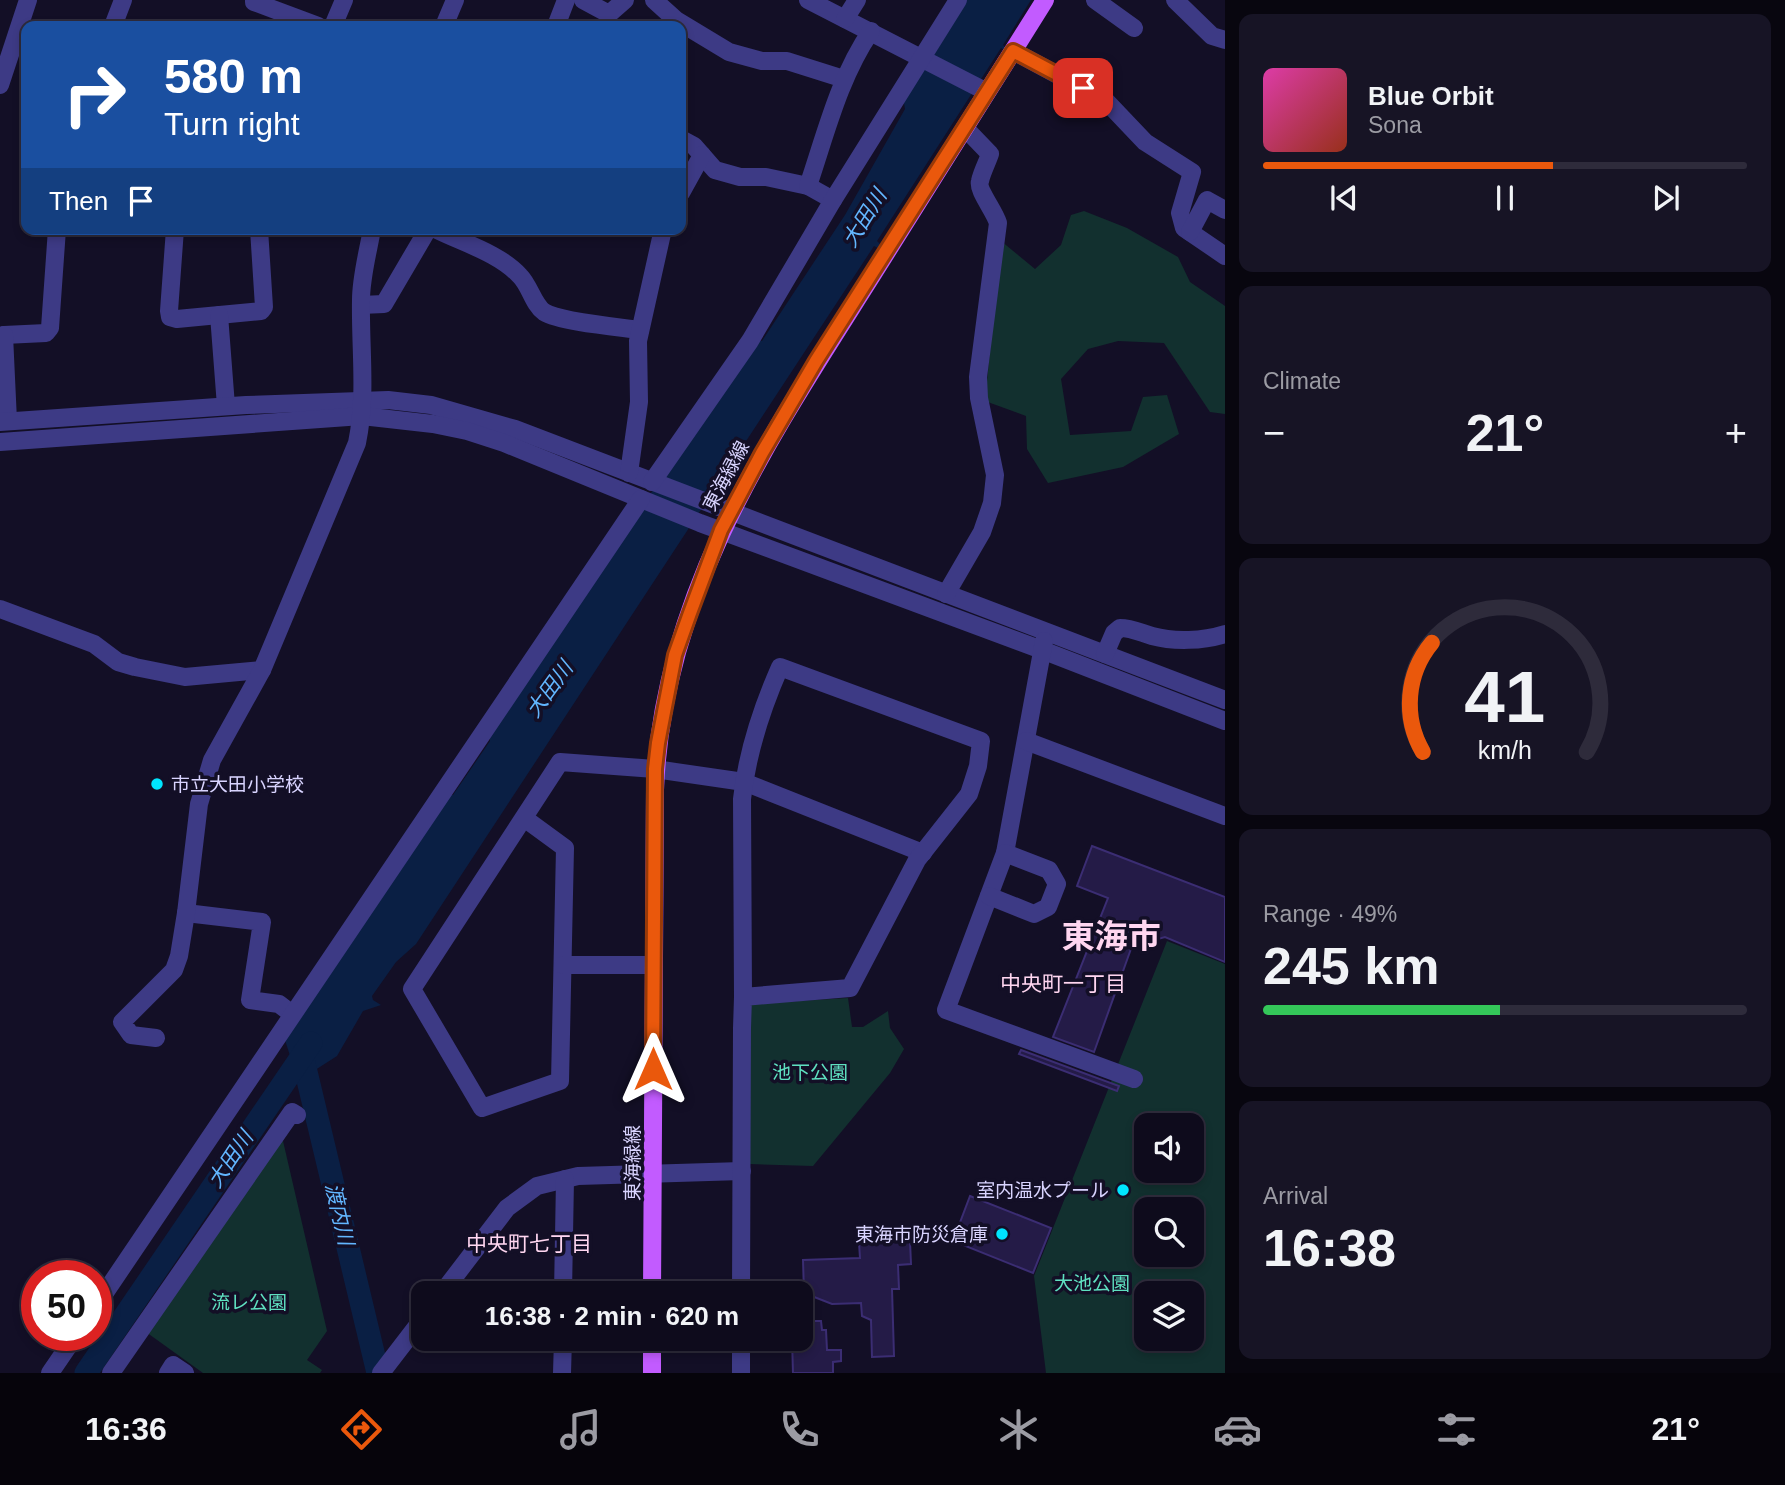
<!DOCTYPE html>
<meta charset="utf-8">
<style>
:root{--surface:#0e0b1c;--page:#171425;--text:#f1f3f6;--muted:#9b9ba3;--line:#2e2b3b;--accent:#ea580c}
body{margin:0;font-family:Arial,"Noto Sans JP",sans-serif;background:var(--page);color:var(--text);height:100vh;display:flex;flex-direction:column;font-size:26px;white-space:nowrap}
*{box-sizing:border-box;margin:0}
p{font-size:23px;color:var(--muted)}
.icon{flex:none;width:38px;height:38px;fill:none;stroke:currentColor;stroke-width:2;stroke-linecap:round;stroke-linejoin:round}
.map{position:relative;flex:1;overflow:hidden}
.side{display:flex;flex-direction:column;gap:14px;padding:14px;background:#08060f;width:560px}
.side>*{flex:none}
.top-card{position:absolute;left:21px;top:21px;width:665px;height:214px;border-radius:14px;box-shadow:0 4px 10px #0003,0 0 0 2px var(--line);background:#1a4fa0;color:#fff;overflow:hidden}
.controls{position:absolute;left:1134px;top:1113px;display:grid;gap:14px}
.controls a{display:grid;place-items:center;width:70px;height:70px;border-radius:14px;background:var(--surface);box-shadow:0 4px 10px #0003,0 0 0 2px var(--line);font-size:35px}
.speed{position:absolute;left:21px;top:1260px;display:flex;gap:14px;font-size:35px;font-weight:700;text-align:center}
.speed>*{display:grid;place-content:center;width:91px;height:91px;border-radius:50%;background:var(--surface);box-shadow:0 4px 10px #0003,0 0 0 2px var(--line);line-height:1}
.speed .limit{border:10px solid #d22;background:#fff;color:#111}
.pin{position:absolute;display:grid;place-items:center;width:60px;height:60px;color:#fff;margin:-30px;border-radius:14px;box-shadow:0 4px 10px #0006}
.me{position:absolute;width:77px;margin:-38px;rotate:0deg;stroke-linejoin:round;filter:drop-shadow(0 0 5px #0008)}
.turn{display:flex;align-items:center;gap:24px;height:147px;padding:0 28px;font-size:32px}
.turn .icon{width:91px;height:91px;stroke-width:2.5}
.turn b{display:block;font-size:49px;line-height:60px}
.then{display:flex;align-items:center;height:66px;padding:0 28px;background:#0003;gap:14px;font-size:26px}
.big{font-size:52px;font-weight:800;line-height:1.1}
.side .tile{flex:1;display:flex;flex-direction:column;justify-content:center;gap:10px;min-width:0;padding:0 24px;border-radius:14px;background:var(--page)}
.side .dial{align-items:center;gap:0}
.dial svg{height:182px;overflow:visible;fill:none;stroke:var(--line);stroke-width:7;stroke-linecap:round;text-anchor:middle}
.dial text{fill:var(--text);stroke:none}
.song{display:flex;align-items:center;gap:21px}
.cover{width:84px;height:84px;border-radius:10px;background:linear-gradient(135deg,hsl(320 70% 55%),hsl(10 70% 35%))}
.played{height:7px;border-radius:4px;background:linear-gradient(90deg,var(--accent) 60%,var(--line) 60%)}
.keys{display:flex;justify-content:space-around;direction:ltr}
.heat{display:flex;justify-content:space-between;align-items:center;font-size:38px;direction:ltr}
.charge{height:10px;border-radius:5px;background:linear-gradient(90deg,#34c759 49%,var(--line) 0)}
.trip{position:absolute;left:411px;top:1281px;width:402px;height:70px;border-radius:14px;background:var(--surface);box-shadow:0 4px 10px #0003,0 0 0 2px var(--line);font-weight:800;line-height:70px;text-align:center}
.tabs{display:flex;height:112px;justify-content:space-around;align-items:center;background:#06040b;color:var(--muted)}
.tabs .icon{width:49px;height:49px}
.tabs .active{color:var(--accent)}
.tabs b{font-size:32px;color:var(--text)}
main{display:flex;flex:1;min-height:0}
.map>svg:first-child{display:block}
</style>
<main>
<div class="map">
<svg width="1225" height="1373" viewBox="0 0 1225 1373">
<rect width="100%" height="100%" fill="#130f26"/>
<g fill="#12302f" fill-rule="evenodd">
<path d="M1084 211 1127 228 1178 257 1190 282 1225 306V414L1210 412 1164 343 1118 341 1088 349 1061 379 1070 435 1131 431 1143 397 1167 395 1179 434 1123 467 1048 483 1027 449 1026 416 985 401 1001 241 1035 269 1061 245 1071 215Z"/>
<path d="M1167 941 1225 964V1373H1046L1034 1276ZM1146 1125H1192V1171H1146ZM1146 1209H1192V1255H1146ZM1146 1293H1192V1339H1146Z"/>
<path d="M848 998 852 1027H863L888 1011 890 1028 904 1049 890 1073 813 1166 750 1164 749 1004Z"/>
<path d="M274 1140 283 1141 327 1331 307 1360 322 1370 320 1373H203L146 1332Z"/>
</g>
<path fill="#0a1f44" d="M967 0H1031L1003 45 1005 47 1004 50 1001 48 877 241 881 245 878 248 874 246 416 944 396 962 372 996 373 1000 381 1005 363 1011 337 1056 298 1081 285 1040 449 795H453L490 741V735L685 442 755 340 762 341 845 215 905 109 903 97 937 50Z"/>
<g fill="none" stroke-linecap="round" stroke-linejoin="round">
<g stroke="#0a1f44" stroke-width="23">
<path d="M302 1055 378 1373"/>
<path d="M86 1373 311 1043"/>
</g>
</g>
<g fill="#241b47" stroke="#3b2d73" stroke-width="2">
<path d="M1092 846 1225 897V962L1165 937 1132 946 1094 1052 1053 1037 1108 898 1077 886Z"/>
<path d="M1021 1050 1119 1086 1117 1091 1019 1054Z"/>
<path d="M970 1196 1051 1228 1033 1273 953 1241Z"/>
<path d="M910 1241 911 1264 898 1265 899 1289H892L894 1356 872 1357 871 1320 862 1316 861 1303 832 1304 804 1293 803 1260 860 1258 859 1243Z"/>
<path d="M802 1321H821L822 1330H826L827 1350H841V1361L833 1362V1373H793L792 1339H802Z"/>
</g>
<g fill="none" stroke-linecap="round" stroke-linejoin="round">
<g stroke="#3d3a85" stroke-width="18">
<path d="M254 0V2L318 26"/>
<path d="M583 0 609 14 625 0"/>
<path d="M654 0 676 20 729 52 762 61H787L844 79"/>
<path d="M808 0 987 92"/>
<path d="M1095 0 1134 28"/>
<path d="M1175 0 1212 36 1225 40"/>
<path d="M845 19 857 0"/>
<path d="M113 26 123 0"/>
<path d="M333 26 344 0"/>
<path d="M444 26 455 0"/>
<path d="M556 26 566 0"/>
<path d="M1013 51 1106 101 1145 142 1192 172 1180 213 1184 228 1225 256"/>
<path d="M0 85 28 0"/>
<path d="M681 139 694 146 715 170 740 177H766L808 186 833 200"/>
<path d="M808 186C826 133 839 78 871 31"/>
<path d="M681 193 702 155"/>
<path d="M175 229 169 311 170 317 177 319 261 311 264 307 259 229"/>
<path d="M435 229C463 243 499 253 520 276 530 286 533 304 544 312 560 322 619 327 640 330"/>
<path d="M1190 232 1207 200 1225 210"/>
<path d="M361 305 384 304 428 229"/>
<path d="M219 315 226 406"/>
<path d="M4 335 46 333 50 328 57 229"/>
<path d="M0 336 4 335 8 421"/>
<path d="M0 422 246 405 388 400 431 405 515 429 1225 700"/>
<path d="M0 442 362 416 433 424 467 431 504 443 700 523 1042 650 1225 721"/>
<path d="M629 473 639 402 638 341 663 229"/>
<path d="M652 482 750 341 833 200 958 0"/>
<path d="M946 594 982 532 992 503 995 475 979 398 978 377 998 223C994 210 977 190 980 181 982 172 987 163 990 154L965 128"/>
<path d="M0 609 94 644 118 662 135 667 185 677 262 670"/>
<path d="M1044 641 1005 853 946 1010 1134 1079"/>
<path d="M1105 654 1114 633 1120 628C1132 628 1141 633 1152 636 1174 642 1203 641 1225 634"/>
<path d="M1026 741 1225 816"/>
<path d="M524 818 565 848 560 1081 482 1108 412 989 560 762 655 769 744 782 923 853"/>
<path d="M989 896 1034 914 1048 907 1057 884 1049 870 1005 853"/>
<path d="M186 913 262 922 250 1000 279 1004 292 1014"/>
<path d="M563 965H653"/>
<path d="M156 1038 131 1035 122 1022 174 970 179 956 186 913 199 804 212 760 262 670 357 443C367 395 360 348 361 300 361 277 368 252 372 229"/>
<path d="M442 1293 507 1208 537 1186 578 1176 742 1171"/>
<path d="M563 1293 565 1179"/>
<path d="M741 1293 742 1028 743 997 742 799C747 754 762 708 780 667L981 741 978 766 969 794 917 860 850 988 743 997"/>
<path d="M96 1306 641 499"/>
<path d="M741 1339V1373"/>
<path d="M50 1373 76 1335"/>
<path d="M111 1373 292 1112 297 1115"/>
<path d="M168 1373 173 1365 185 1373"/>
<path d="M381 1373 424 1317"/>
<path d="M562 1373 563 1339"/>
</g>
<g stroke="#c25bff" stroke-width="18">
<path d="M652 1293 655 790C662 593 772 434 873 274 931 183 987 91 1045 0"/>
<path d="M652 1373V1339"/>
</g>
</g>
<g fill="none" stroke-linecap="round" stroke-linejoin="round">
<defs>
<path id="route" d="M653 1069 655 769 658 743 675 655 690 613 721 530 762 453 816 361 1013 51 1083 88"/>
</defs>
<use href="#route" stroke="#983908" stroke-width="18"/>
<use href="#route" stroke="#ea580c" stroke-width="12"/>
</g>
<g fill="#00e5ff" stroke="#130f26" stroke-width="2.5">
<circle cx="157" cy="784" r="7"/>
<circle cx="1123" cy="1190" r="7"/>
<circle cx="1002" cy="1234" r="7"/>
</g>
<g text-anchor="middle" dominant-baseline="central" stroke-width="7" stroke-linejoin="round" paint-order="stroke">
<g font-size="19" fill="#d9d4ff" stroke="#130f26">
<text transform="translate(726 476) rotate(-62)">東海緑線</text>
<text transform="translate(632 1163) rotate(-90)">東海緑線</text>
</g>
<g font-size="19" fill="#d9d4ff" stroke="#130f26" text-anchor="end">
<text x="171" y="784" text-anchor="start">市立大田小学校</text>
<text x="1109" y="1190">室内温水プール</text>
<text x="988" y="1234">東海市防災倉庫</text>
</g>
<g font-size="19" fill="#5fe0c0" stroke="#130f26">
<text x="810" y="1072">池下公園</text>
<text x="1092" y="1283">大池公園</text>
<text x="249" y="1302">流レ公園</text>
</g>
<g font-size="21" font-style="italic" fill="#62b6ff" stroke="#130f26">
<text transform="translate(864 218) rotate(-58)">大田川</text>
<text transform="translate(549 689) rotate(-54)">大田川</text>
<text transform="translate(230 1159) rotate(-56)">大田川</text>
<text transform="translate(340 1214) rotate(77)">渡内川</text>
</g>
<g font-size="21" fill="#ffd6f0" stroke="#130f26">
<text x="1063" y="983">中央町一丁目</text>
<text x="529" y="1243">中央町七丁目</text>
</g>
<g font-size="33" font-weight="bold" fill="#ffd6f0" stroke="#130f26">
<text x="1111" y="936">東海市</text>
</g>
</g>
</svg>
<div class="controls">
<a><svg class="icon" aria-label="sound" viewBox="0 0 24 24"><path d="M4 9h4l5-4v14l-5-4H4zM17 9q2 3 0 6"/></svg></a>
<a><svg class="icon" aria-label="search" viewBox="0 0 24 24"><circle cx="10" cy="10" r="6"/><path d="M15 15l6 6"/></svg></a>
<a><svg class="icon" aria-label="layers" viewBox="0 0 24 24"><path d="M12 4l9 5-9 5-9-5zM3 14l9 5 9-5"/></svg></a>
</div>
<div class="speed"><div class="limit">50</div></div>
<div class="pin" style="left:1083px;top:88px;background:#d93025"><svg class="icon" aria-label="arrive" viewBox="0 0 24 24"><path d="M6 21V4h12l-3 4 3 4H6"/></svg></div>
<svg class="me" style="left:653px;top:1069px" viewBox="-20 -20 40 40"><path d="M0-17L14 15 0 8-14 15z" fill="#ea580c" stroke="#fff" stroke-width="4"/></svg>
<div class="trip">16:38 · 2 min · 620 m</div>
<div class="top-card">
<div class="turn"><svg class="icon" aria-label="right" viewBox="0 0 24 24"><path d="M7 20v-9h11M14 6l5 5-5 5"/></svg><div><b>580 m</b>Turn right</div></div>
<div class="then">Then<svg class="icon" aria-label="arrive" viewBox="0 0 24 24"><path d="M6 21V4h12l-3 4 3 4H6"/></svg></div>
</div>
</div>
<section class="side">
<div class="tile">
<div class="song"><i class="cover"></i><div><b>Blue Orbit</b><p>Sona</p></div></div>
<div class="played"></div>
<div class="keys"><svg class="icon" aria-label="previous" viewBox="0 0 24 24"><path d="M18 5L8 12l10 7zM5 5v14"/></svg><svg class="icon" aria-label="pause" viewBox="0 0 24 24"><path d="M8 5v14M16 5v14"/></svg><svg class="icon" aria-label="next" viewBox="0 0 24 24"><path d="M6 5l10 7-10 7zM19 5v14"/></svg></div>
</div>
<div class="tile"><p>Climate</p>
<div class="heat"><a>−</a><b class="big">21°</b><a>+</a></div>
</div>
<div class="tile dial"><svg viewBox="0 0 100 80">
<path d="M14 69A42 42 0 1 1 86 69"/>
<path d="M14 69A42 42 0 0 1 18 21" stroke="#ea580c"/>
<text x="50" y="56" font-size="32" font-weight="700">41</text>
<text x="50" y="72" font-size="11">km/h</text>
</svg></div>
<div class="tile"><p>Range · 49%</p><b class="big">245 km</b><div class="charge"></div></div>
<div class="tile"><p>Arrival</p><b class="big">16:38</b></div>
</section>
</main>
<nav class="tabs">
<b>16:36</b>
<svg class="icon active" aria-label="directions" viewBox="0 0 24 24"><path d="M12 3l9 9-9 9-9-9zM9 14v-3h6M13 9l2 2-2 2"/></svg>
<svg class="icon" aria-label="music" viewBox="0 0 24 24"><path d="M9 18V5l10-2v13"/><circle cx="6" cy="18" r="3"/><circle cx="16" cy="16" r="3"/></svg>
<svg class="icon" aria-label="phone" viewBox="0 0 24 24"><path d="M5 4h4l2 5-3 2q2 4 5 5l2-3 5 2v4C11 20 4 13 5 4z"/></svg>
<svg class="icon" aria-label="climate" viewBox="0 0 24 24"><path d="M12 3v18M4 7l16 10M4 17L20 7"/></svg>
<svg class="icon" aria-label="car" viewBox="0 0 24 24"><path d="M5 17H2v-5l4-1 3-4h7l3 4 3 1v5h-3M9 17h6M6 11h13"/><circle cx="7" cy="17" r="2"/><circle cx="17" cy="17" r="2"/></svg>
<svg class="icon" aria-label="filters" viewBox="0 0 24 24"><path d="M4 7h16M4 17h16"/><circle cx="9" cy="7" r="2"/><circle cx="15" cy="17" r="2"/></svg>
<b>21°</b>
</nav>
